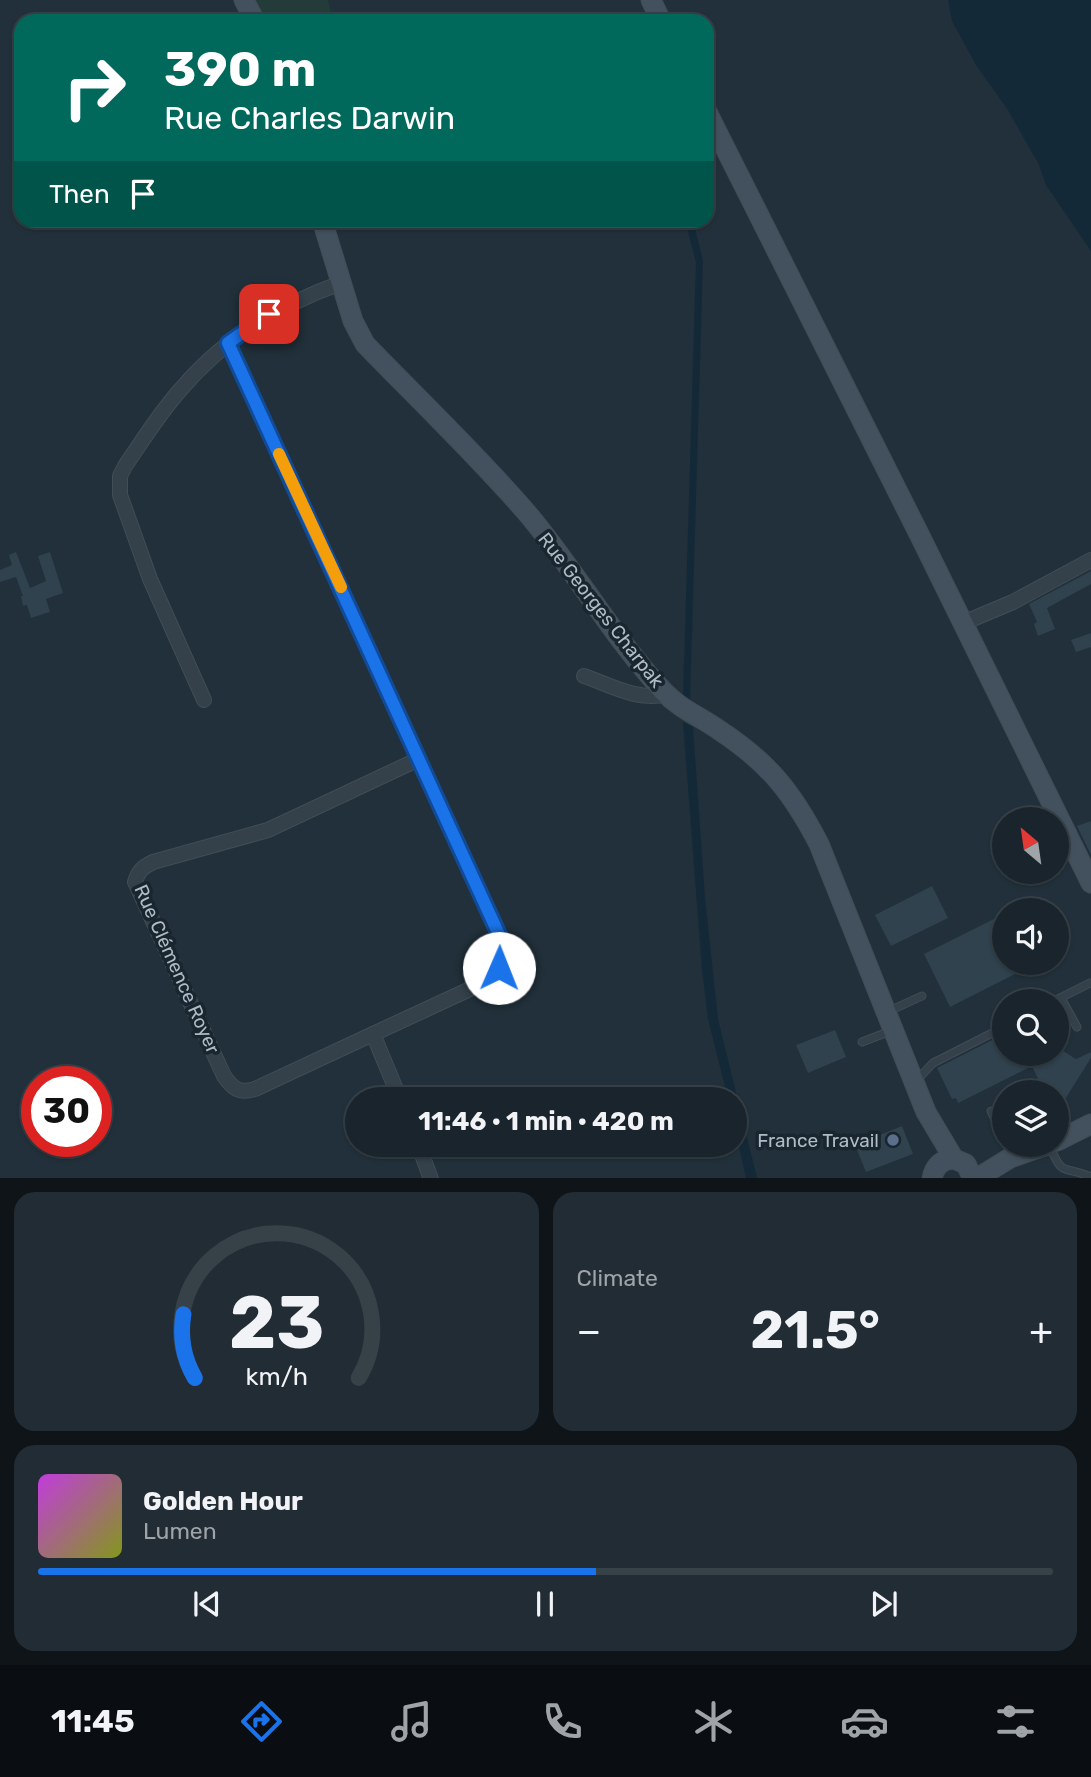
<!DOCTYPE html>
<meta charset="utf-8">
<style>
:root{--surface:#19242c;--page:#222c34;--text:#f1f3f6;--muted:#9fa4a9;--line:#374148;--accent:#1a73e8}
body{margin:0;font-family:Rubik,sans-serif;background:var(--page);color:var(--text);height:100vh;display:flex;flex-direction:column;font-size:26px;white-space:nowrap}
*{box-sizing:border-box;margin:0}
p{font-size:23px;color:var(--muted)}
.icon{flex:none;width:38px;height:38px;fill:none;stroke:currentColor;stroke-width:2;stroke-linecap:round;stroke-linejoin:round}
.map{position:relative;height:1178px;overflow:hidden}
.drawer{display:flex;flex-direction:column;gap:14px;padding:14px;background:#0e1418;flex:1}
.drawer>*{flex:none}
.hud{position:absolute;left:14px;top:14px;width:700px;height:214px;border-radius:21px;box-shadow:0 2px 5px #0004,0 0 0 2px var(--line);background:#00695c;color:#fff;overflow:hidden}
.needle{width:46px;rotate:331deg}
.fabs{position:absolute;left:992px;top:807px;display:grid;gap:14px}
.fabs a{display:grid;place-items:center;width:77px;height:77px;border-radius:50%;background:var(--surface);box-shadow:0 2px 5px #0004,0 0 0 2px var(--line);font-size:35px}
.speed{position:absolute;left:21px;top:1066px;display:flex;gap:14px;font-size:35px;font-weight:700;text-align:center}
.speed>*{display:grid;place-content:center;width:91px;height:91px;border-radius:50%;background:var(--surface);box-shadow:0 2px 5px #0004,0 0 0 2px var(--line);line-height:1}
.speed .limit{border:10px solid #d22;background:#fff;color:#111}
.pin{position:absolute;display:grid;place-items:center;width:60px;height:60px;color:#fff;margin:-30px;border-radius:14px;box-shadow:0 4px 10px #0006}
.me{position:absolute;width:77px;margin:-38px;rotate:1deg;stroke-linejoin:round;filter:drop-shadow(0 0 5px #0008)}
.turn{display:flex;align-items:center;gap:24px;height:147px;padding:0 35px;font-size:32px}
.turn .icon{width:91px;height:91px;stroke-width:2.5}
.turn b{display:block;font-size:49px;line-height:60px}
.then{display:flex;align-items:center;height:66px;padding:0 35px;background:#0003;gap:14px;font-size:26px}
.big{font-size:52px;font-weight:700;line-height:1.1}
.drawer .card{flex:1;display:flex;flex-direction:column;justify-content:center;gap:10px;min-width:0;padding:0 24px;border-radius:21px;background:var(--page)}
.drawer .dial{align-items:center;gap:0}
.dial svg{height:182px;overflow:visible;fill:none;stroke:var(--line);stroke-width:7;stroke-linecap:round;text-anchor:middle}
.dial text{fill:var(--text);stroke:none}
.song{display:flex;align-items:center;gap:21px}
.cover{width:84px;height:84px;border-radius:10px;background:linear-gradient(135deg,hsl(290 70% 55%),hsl(70 70% 35%))}
.played{height:7px;border-radius:4px;background:linear-gradient(90deg,var(--accent) 55%,var(--line) 55%)}
.keys{display:flex;justify-content:space-around;direction:ltr}
.heat{display:flex;justify-content:space-between;align-items:center;font-size:38px;direction:ltr}
.drawer .tiles{flex:1;display:grid;gap:14px;grid-template-columns:1fr 1fr}
.card:last-child{grid-column:span 2}
.trip{position:absolute;left:345px;top:1087px;width:402px;height:70px;border-radius:35px;background:var(--surface);box-shadow:0 2px 5px #0004,0 0 0 2px var(--line);font-weight:700;line-height:70px;text-align:center}
.tab-bar{display:flex;height:112px;justify-content:space-around;align-items:center;background:#0a0e12;color:var(--muted)}
.tab-bar .icon{width:49px;height:49px}
.tab-bar .active{color:var(--accent)}
.tab-bar b{font-size:32px;color:var(--text)}
.map>svg:first-child{display:block}
</style>
<div class="map">
<svg width="1091" height="1179" viewBox="0 0 1091 1179">
<rect width="100%" height="100%" fill="#21303a"/>
<path fill="#233b39" d="M235 0H328L333 21H258Z"/>
<g fill="#142937">
<path d="M948 0H1091V251L1046 185 1039 165 1008 110 976 65 952 21Z"/>
<path d="M693 220 703 261 690 701 683 697 696 262 685 221Z"/>
<path d="M683 722 693 727 705 898 718 1019 757 1178H746L735 1129V1099H728L708 1019 702 969Z"/>
</g>
<g fill="#2f424e">
<path d="M16 552 30 588 46 581 38 556 50 552 63 593 46 599 50 612 31 618 27 605 23 606 21 596H23L16 577 0 582V570L12 565 9 555Z"/>
<path d="M1091 571V584L1047 608 1055 629 1038 636 1034 624 1037 622 1029 604Z"/>
<path d="M1091 633V647L1076 652 1071 640Z"/>
<path d="M1091 821V855L1077 826Z"/>
<path d="M932 886 948 918 891 946 875 915Z"/>
<path d="M1000 916 1004 925V962H1039L950 1007 924 954Z"/>
<path d="M835 1030 846 1057 808 1073 796 1045Z"/>
<path d="M1004 1034V1054H1057V1047L1076 1059 1091 1052V1058L1057 1112V1092H1044L1032 1066 958 1103 956 1098 952 1099 937 1068Z"/>
<path d="M902 1126 913 1154 866 1172 855 1145Z"/>
<path d="M843 1134 847 1143 837 1147 833 1139Z"/>
</g>
<g fill="none" stroke-linecap="round" stroke-linejoin="round">
<defs>
<g id="lane">
<path d="M1061 998 1077 1027"/>
<path d="M1054 1001 1090 983"/>
<path d="M887 1012 922 996"/>
<path d="M862 1042 893 1030"/>
<path d="M915 1082 933 1063 1004 1027"/>
<path d="M991 1111 1004 1140"/>
<path d="M1007 1144 1010 1158"/>
<path d="M1049 1145C1064 1179 1061 1164 1091 1177"/>
</g>
<g id="street">
<path d="M228 343 501 938C505 959 500 971 483 983L373 1034 400 1099"/>
<path d="M963 623 1013 602 1091 560"/>
<path d="M584 676C610 685 639 702 667 694"/>
<path d="M204 700 150 579 120 495V476L125 466C143 440 160 412 182 388 225 338 279 305 341 283"/>
<path d="M373 1034 255 1089C240 1094 233 1089 224 1076L135 882C138 871 143 867 153 862L268 830 419 759"/>
<path d="M418 1144 431 1179"/>
</g>
<g id="secondary">
<path d="M244 0 255 21"/>
<path d="M651 0 661 21"/>
<path d="M707 112 920 536 1091 883"/>
<path d="M322 220 353 321 365 344C419 400 476 454 527 513 575 570 612 636 663 691 680 709 699 716 719 730 769 763 792 792 819 844L926 1112 954 1159"/>
<path d="M1057 1141 1091 1124"/>
<path d="M932 1179C934 1166 942 1159 954 1159L966 1164 973 1179"/>
<path d="M976 1179 1010 1158 1050 1144"/>
</g>
</defs>
<use href="#lane" stroke="#414d56" stroke-width="9"/>
<use href="#street" stroke="#414d56" stroke-width="16"/>
<use href="#secondary" stroke="#414d56" stroke-width="21"/>
<use href="#lane" stroke="#34414a" stroke-width="7"/>
<use href="#street" stroke="#34414a" stroke-width="14"/>
<use href="#secondary" stroke="#42515d" stroke-width="19"/>
</g>
<g fill="none" stroke-linecap="round" stroke-linejoin="round">
<defs>
<path id="route" d="M269 314 228 343 501 939 502 959 499 968"/>
</defs>
<use href="#route" stroke="#114b97" stroke-width="18"/>
<use href="#route" stroke="#1a73e8" stroke-width="12"/>
<path stroke="#f59e0b" stroke-width="12" d="M279 454 341 587"/>
</g>
<circle fill="#5c6f8a" stroke="#1a262f" stroke-width="2.5" cx="893" cy="1140" r="7"/>
<g text-anchor="middle" dominant-baseline="central" stroke-width="7" stroke-linejoin="round" paint-order="stroke">
<g font-size="19" fill="#afbcc6" stroke="#1a262f">
<text transform="translate(601 610) rotate(52)">Rue Georges Charpak</text>
<text transform="translate(177 969) rotate(66)">Rue Clémence Royer</text>
</g>
<g font-size="19" fill="#afbcc6" stroke="#1a262f" text-anchor="end">
<text x="879" y="1140">France Travail</text>
</g>
</g>
</svg>
<div class="fabs">
<a><svg class="needle" viewBox="-14 -14 28 28"><path d="M0-13l5 13h-10z" fill="#e53935"/><path d="M0 13l5-13h-10z" fill="#9fa4a9"/></svg></a>
<a><svg class="icon" aria-label="sound" viewBox="0 0 24 24"><path d="M4 9h4l5-4v14l-5-4H4zM17 9q2 3 0 6"/></svg></a>
<a><svg class="icon" aria-label="search" viewBox="0 0 24 24"><circle cx="10" cy="10" r="6"/><path d="M15 15l6 6"/></svg></a>
<a><svg class="icon" aria-label="layers" viewBox="0 0 24 24"><path d="M12 4l9 5-9 5-9-5zM3 14l9 5 9-5"/></svg></a>
</div>
<div class="speed"><div class="limit">30</div></div>
<div class="pin" style="left:269px;top:314px;background:#d93025"><svg class="icon" aria-label="arrive" viewBox="0 0 24 24"><path d="M6 21V4h12l-3 4 3 4H6"/></svg></div>
<svg class="me" style="left:499px;top:968px" viewBox="-20 -20 40 40"><circle r="19" fill="#fff"/><path d="M0-13L10 11 0 6-10 11z" fill="#1a73e8"/></svg>
<div class="trip">11:46 · 1 min · 420 m</div>
<div class="hud">
<div class="turn"><svg class="icon" aria-label="right" viewBox="0 0 24 24"><path d="M7 20v-9h11M14 6l5 5-5 5"/></svg><div><b>390 m</b>Rue Charles Darwin</div></div>
<div class="then">Then<svg class="icon" aria-label="arrive" viewBox="0 0 24 24"><path d="M6 21V4h12l-3 4 3 4H6"/></svg></div>
</div>
</div>
<section class="drawer">
<div class="tiles">
<div class="card dial"><svg viewBox="0 0 100 80">
<path d="M14 69A42 42 0 1 1 86 69"/>
<path d="M14 69A42 42 0 0 1 9 41" stroke="#1a73e8"/>
<text x="50" y="56" font-size="32" font-weight="700">23</text>
<text x="50" y="72" font-size="11">km/h</text>
</svg></div>
<div class="card"><p>Climate</p>
<div class="heat"><a>−</a><b class="big">21.5°</b><a>+</a></div>
</div>
<div class="card">
<div class="song"><i class="cover"></i><div><b>Golden Hour</b><p>Lumen</p></div></div>
<div class="played"></div>
<div class="keys"><svg class="icon" aria-label="previous" viewBox="0 0 24 24"><path d="M18 5L8 12l10 7zM5 5v14"/></svg><svg class="icon" aria-label="pause" viewBox="0 0 24 24"><path d="M8 5v14M16 5v14"/></svg><svg class="icon" aria-label="next" viewBox="0 0 24 24"><path d="M6 5l10 7-10 7zM19 5v14"/></svg></div>
</div>
</div>
</section>
<nav class="tab-bar">
<b>11:45</b>
<svg class="icon active" aria-label="directions" viewBox="0 0 24 24"><path d="M12 3l9 9-9 9-9-9zM9 14v-3h6M13 9l2 2-2 2"/></svg>
<svg class="icon" aria-label="music" viewBox="0 0 24 24"><path d="M9 18V5l10-2v13"/><circle cx="6" cy="18" r="3"/><circle cx="16" cy="16" r="3"/></svg>
<svg class="icon" aria-label="phone" viewBox="0 0 24 24"><path d="M5 4h4l2 5-3 2q2 4 5 5l2-3 5 2v4C11 20 4 13 5 4z"/></svg>
<svg class="icon" aria-label="climate" viewBox="0 0 24 24"><path d="M12 3v18M4 7l16 10M4 17L20 7"/></svg>
<svg class="icon" aria-label="car" viewBox="0 0 24 24"><path d="M5 17H2v-5l4-1 3-4h7l3 4 3 1v5h-3M9 17h6M6 11h13"/><circle cx="7" cy="17" r="2"/><circle cx="17" cy="17" r="2"/></svg>
<svg class="icon" aria-label="filters" viewBox="0 0 24 24"><path d="M4 7h16M4 17h16"/><circle cx="9" cy="7" r="2"/><circle cx="15" cy="17" r="2"/></svg>
</nav>
